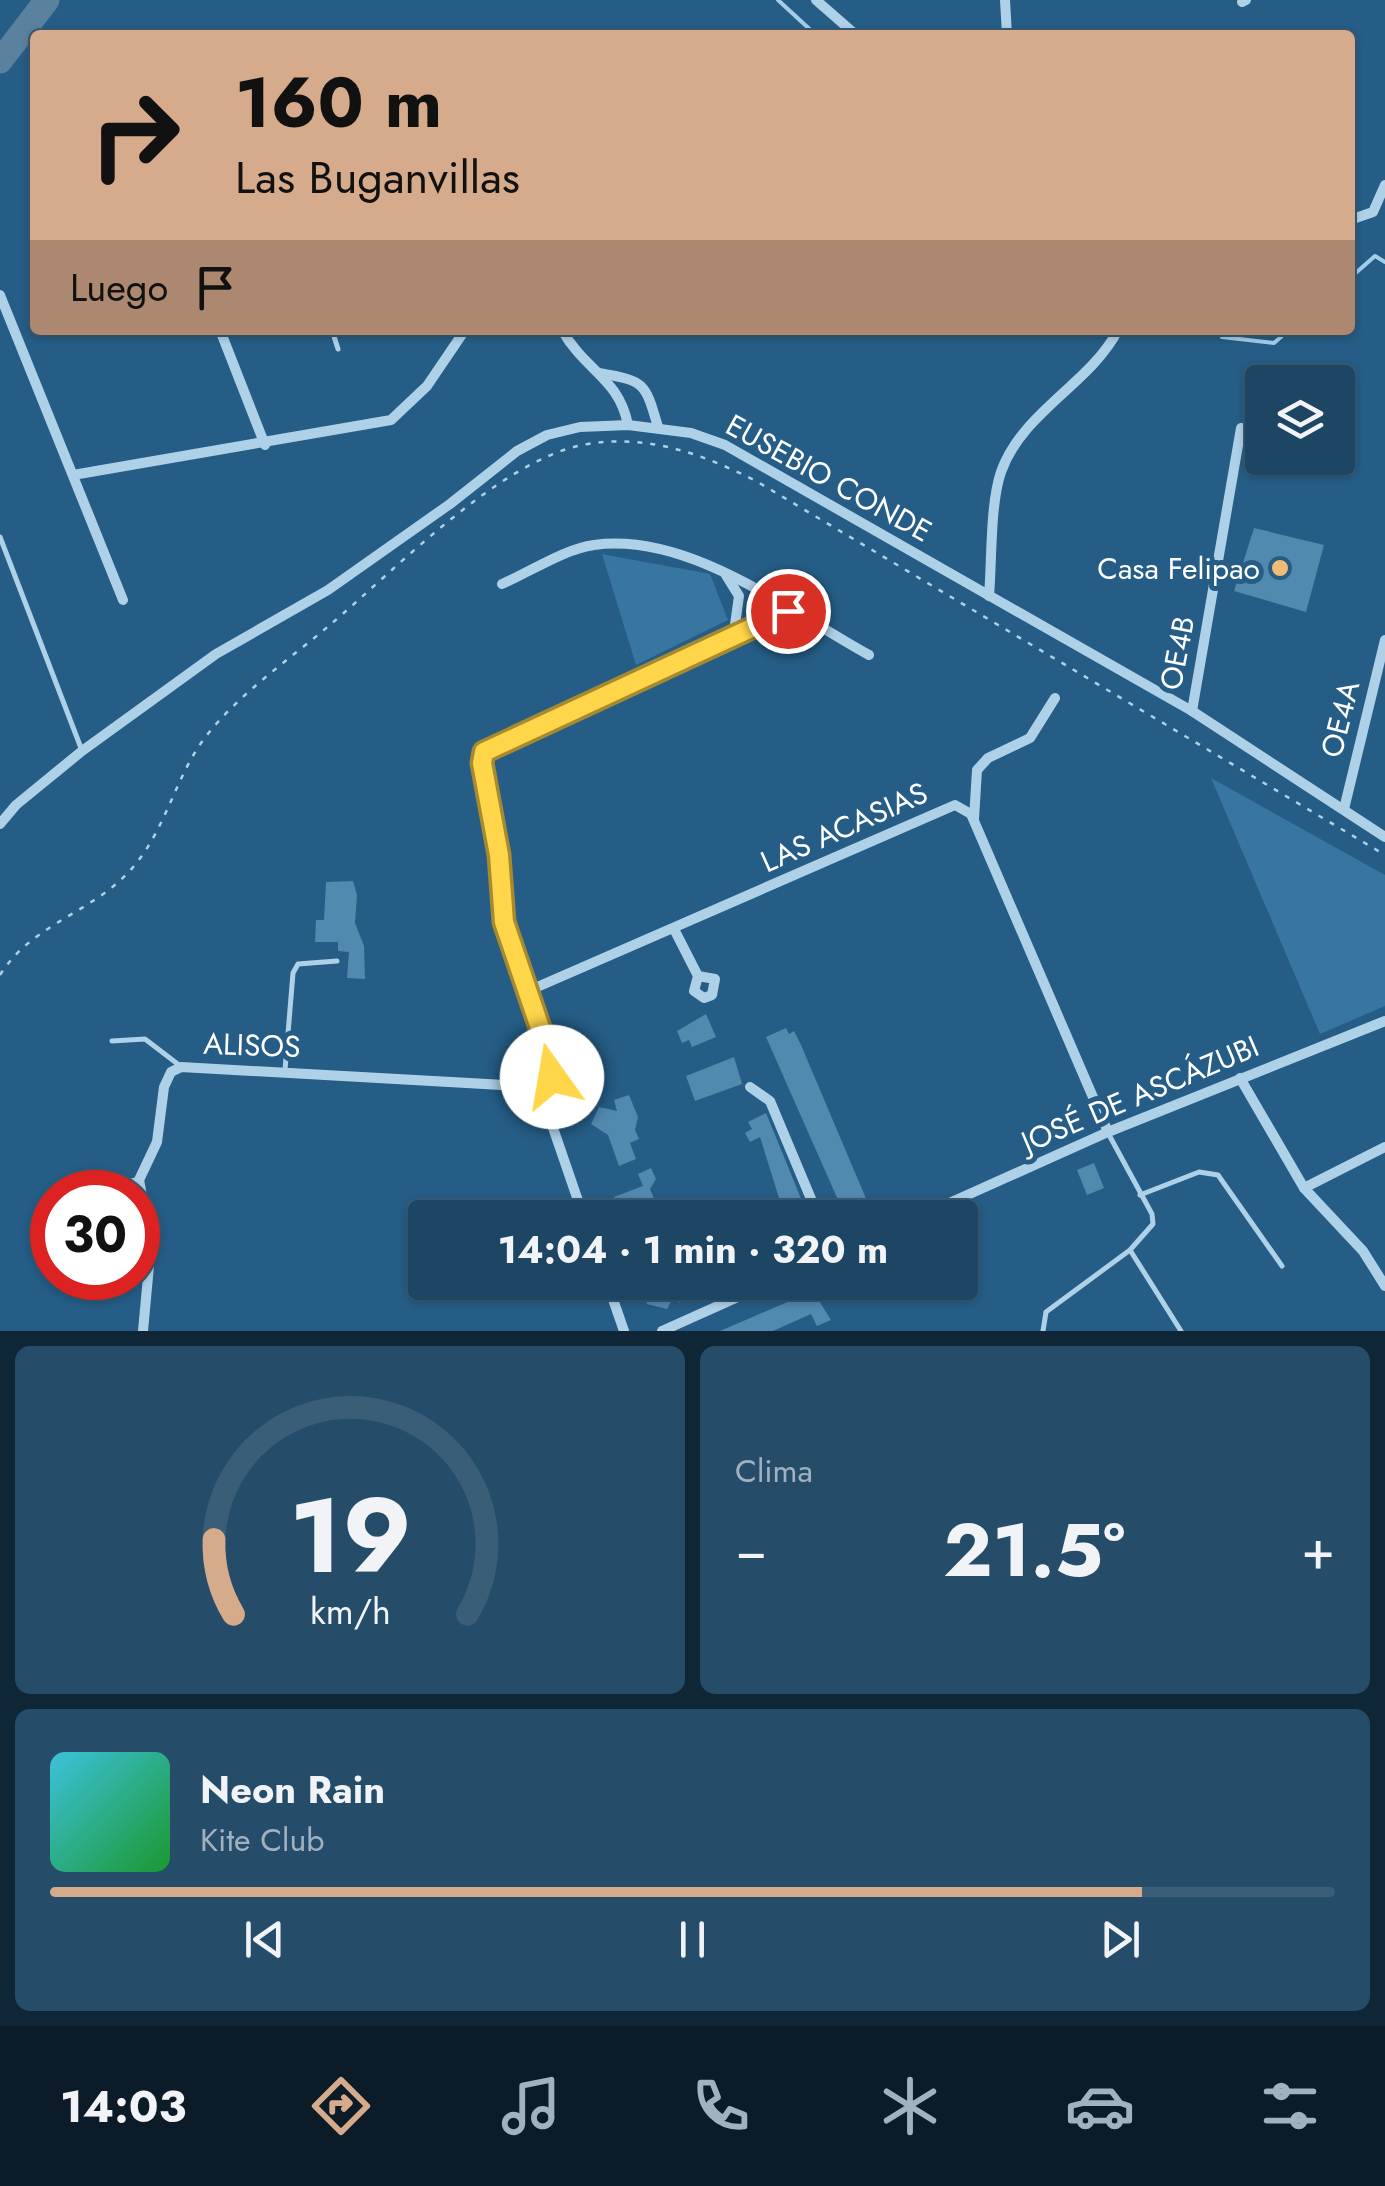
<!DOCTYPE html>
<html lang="es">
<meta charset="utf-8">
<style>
:root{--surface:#1c4664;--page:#254d6a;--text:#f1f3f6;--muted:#a0b1bf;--line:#3a5e78;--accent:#d6ab8b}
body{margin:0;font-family:Jost,sans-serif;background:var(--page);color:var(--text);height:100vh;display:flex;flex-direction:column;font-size:38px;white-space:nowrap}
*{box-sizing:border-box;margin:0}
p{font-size:32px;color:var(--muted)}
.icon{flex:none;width:55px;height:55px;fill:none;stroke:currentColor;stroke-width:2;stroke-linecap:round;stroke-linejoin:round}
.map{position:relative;height:1331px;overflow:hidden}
.panel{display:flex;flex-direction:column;gap:15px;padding:15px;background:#0f2637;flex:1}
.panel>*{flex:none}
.guide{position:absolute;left:30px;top:30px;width:1325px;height:305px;border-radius:10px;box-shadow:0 2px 8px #0004,0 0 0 2px var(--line);background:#d6ab8b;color:#111;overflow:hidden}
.fabs{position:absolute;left:1245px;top:365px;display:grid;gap:20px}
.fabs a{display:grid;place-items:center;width:110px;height:110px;border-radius:10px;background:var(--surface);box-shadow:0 2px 8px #0004,0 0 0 2px var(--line);font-size:50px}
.speed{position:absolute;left:30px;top:1170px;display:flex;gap:20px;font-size:50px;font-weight:700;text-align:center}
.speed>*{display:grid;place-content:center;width:130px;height:130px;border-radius:50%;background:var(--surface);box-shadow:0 2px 8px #0004,0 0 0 2px var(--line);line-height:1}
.speed .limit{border:15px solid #d22;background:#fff;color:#111}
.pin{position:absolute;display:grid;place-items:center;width:85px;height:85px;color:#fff;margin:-42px;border:5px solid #fff;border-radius:50%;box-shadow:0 2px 10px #0007}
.me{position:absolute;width:110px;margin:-55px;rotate:347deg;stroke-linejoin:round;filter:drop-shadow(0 0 8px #0008)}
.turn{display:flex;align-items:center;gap:35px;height:210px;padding:0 40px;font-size:45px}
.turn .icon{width:130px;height:130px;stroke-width:2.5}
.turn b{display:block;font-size:70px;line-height:85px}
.then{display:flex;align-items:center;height:95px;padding:0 40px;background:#0003;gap:20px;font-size:38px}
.big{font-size:75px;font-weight:700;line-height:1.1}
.panel .widget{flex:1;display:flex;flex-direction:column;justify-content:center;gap:15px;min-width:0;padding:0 35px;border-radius:15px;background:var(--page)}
.panel .dial{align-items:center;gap:0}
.dial svg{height:260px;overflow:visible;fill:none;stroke:var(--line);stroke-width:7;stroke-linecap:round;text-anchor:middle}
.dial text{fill:var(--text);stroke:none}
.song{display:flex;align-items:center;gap:30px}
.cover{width:120px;height:120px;border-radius:15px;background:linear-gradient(135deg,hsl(190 70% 55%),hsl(130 70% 35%))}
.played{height:10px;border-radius:5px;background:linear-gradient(90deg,var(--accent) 85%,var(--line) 85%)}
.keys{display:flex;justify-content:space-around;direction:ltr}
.heat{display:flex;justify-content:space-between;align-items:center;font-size:55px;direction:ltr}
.panel .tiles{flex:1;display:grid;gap:15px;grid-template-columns:1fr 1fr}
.widget:last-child{grid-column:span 2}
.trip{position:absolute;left:408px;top:1200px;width:570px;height:100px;border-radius:10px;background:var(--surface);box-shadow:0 2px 8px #0004,0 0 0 2px var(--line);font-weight:700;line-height:100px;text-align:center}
.dock{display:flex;height:160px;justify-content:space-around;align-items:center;background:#0b1c28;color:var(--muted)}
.dock .icon{width:70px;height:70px}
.dock .active{color:var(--accent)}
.dock b{font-size:45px;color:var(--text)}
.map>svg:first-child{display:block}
</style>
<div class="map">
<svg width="1385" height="1331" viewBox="0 0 1385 1331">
<rect width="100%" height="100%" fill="#255d86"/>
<g fill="#3676a1">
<path d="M602 554 710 574 728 620 636 665Z"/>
<path d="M1211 778 1385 875V1006L1320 1034Z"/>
</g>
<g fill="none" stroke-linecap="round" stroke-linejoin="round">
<g stroke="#a3cee9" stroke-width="4">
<path d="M778 0 816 35"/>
<path d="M1350 278 1375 256 1385 262"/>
<path d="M1218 330 1222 337 1274 343 1289 330"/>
</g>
<path stroke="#5a819d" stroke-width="25" d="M0 61 47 0"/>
</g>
<g fill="#5189af">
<path d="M1254 528 1324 545 1306 612 1234 591Z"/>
<path d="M353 881 357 895 355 923 364 946 365 979 347 978 349 952 338 951V942H315L316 920H324L326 882Z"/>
<path d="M706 1014 716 1037 692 1047 689 1040 682 1043 677 1031Z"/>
<path d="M786 1028 789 1034 794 1031 801 1045 870 1208 846 1218 766 1037Z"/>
<path d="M734 1057 742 1084 695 1101 686 1076Z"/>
<path d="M629 1095 638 1117 635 1130 639 1139 630 1143 636 1159 619 1166 608 1135 591 1124 599 1107 617 1111 614 1100Z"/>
<path d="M766 1113 809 1218 784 1214 760 1137 750 1142 745 1133 752 1129 748 1122Z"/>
<path d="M1094 1163 1104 1188 1087 1195 1077 1170Z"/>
<path d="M651 1168 656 1179 650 1189 662 1218H622L614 1197 643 1186 638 1174Z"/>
<path d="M639 1282 673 1284 680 1303 672 1300 667 1309 647 1304Z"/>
<path d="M813 1291 831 1320 817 1326 811 1314 773 1331H720Z"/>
</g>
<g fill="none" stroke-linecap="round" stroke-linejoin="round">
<path stroke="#afd1e8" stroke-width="2.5" stroke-dasharray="5 8" stroke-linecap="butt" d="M0 975C32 923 96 912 134 866 167 827 176 774 207 735 241 692 290 659 331 624 397 568 499 462 582 445 646 433 700 453 756 481L1385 855"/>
<g stroke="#afd1e8" stroke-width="5">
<path d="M332 330 338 349"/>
<path d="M0 537 81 748"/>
<path d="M112 1041 145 1039 179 1065"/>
<path d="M285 1070 293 973 298 964 337 961"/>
<path d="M80 1192 136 1180"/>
<path d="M1140 1195 1199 1172 1218 1175 1282 1266"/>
<path d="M1130 1250 1181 1331"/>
<path d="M1043 1331 1046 1312 1130 1250 1153 1224 1152 1214 1108 1133"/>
</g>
<g stroke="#afd1e8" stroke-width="10">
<path d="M816 0 856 35"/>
<path d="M1005 0 1007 35"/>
<path d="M1242 2 1246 0"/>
<path d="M1350 220 1373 212 1385 185"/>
<path d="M0 295 123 600"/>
<path d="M220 330 265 445"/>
<path d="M562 330C585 371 619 378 628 425"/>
<path d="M599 373C645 381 645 382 658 427"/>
<path d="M73 475 391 420 427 386 465 330"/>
<path d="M726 575 739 596 733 639"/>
<path d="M502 584C530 572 564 549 594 545 689 532 789 611 869 655"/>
<path d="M989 596C992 561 990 504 1001 472 1022 412 1090 384 1118 330"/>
<path d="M1192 711 1241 428"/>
<path d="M1344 809 1385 640"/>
<path d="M974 819 977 770 988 758 1030 738 1055 698"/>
<path d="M0 824 16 805 82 751 216 654 328 590 450 504 517 451 547 435 580 427 628 425 691 433 725 445 1192 711 1385 837"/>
<path d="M674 929 698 976 694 991 704 998 712 995 715 979 698 976"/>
<path d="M528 991 955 805 971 814 1108 1132"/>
<path d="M1240 1078 1304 1188 1363 1251 1385 1286"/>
<path d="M539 1087 552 1077 553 1067 504 922 499 855 482 763 485 751 788 611"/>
<path d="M539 1087 584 1218"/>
<path d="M750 1087 770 1101 819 1218"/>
<path d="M1304 1188 1385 1147"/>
<path d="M916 1218 1108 1132 1385 1021"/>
<path d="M607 1282 624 1331"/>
<path d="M143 1331 151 1244 139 1180 157 1142 164 1087 171 1072 181 1067 539 1087"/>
<path d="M662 1331 771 1282"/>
</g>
</g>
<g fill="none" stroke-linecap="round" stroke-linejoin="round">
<defs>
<path id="route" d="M552 1077 553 1066 504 922 499 855 482 763 484 752 788 611"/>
</defs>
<use href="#route" stroke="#a68a30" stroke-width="25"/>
<use href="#route" stroke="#ffd54a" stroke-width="18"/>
</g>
<circle fill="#f2bb73" stroke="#255d86" stroke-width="4" cx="1280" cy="568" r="10"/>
<g text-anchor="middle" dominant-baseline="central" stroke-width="10" stroke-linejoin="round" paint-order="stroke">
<g font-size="30" fill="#fff" stroke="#255d86">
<text transform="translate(829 478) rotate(29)">EUSEBIO CONDE</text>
<text transform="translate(1177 653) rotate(-79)">OE4B</text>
<text transform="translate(1340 719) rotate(-76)">OE4A</text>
<text transform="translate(844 827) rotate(-24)">LAS ACASIAS</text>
<text transform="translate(252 1045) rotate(2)">ALISOS</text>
<text transform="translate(1140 1094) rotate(-23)">JOSÉ DE ASCÁZUBI</text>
</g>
<g font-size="30" fill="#fff" stroke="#255d86" text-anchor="end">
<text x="1260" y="568">Casa Felipao</text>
</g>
</g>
</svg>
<div class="fabs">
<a><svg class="icon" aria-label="layers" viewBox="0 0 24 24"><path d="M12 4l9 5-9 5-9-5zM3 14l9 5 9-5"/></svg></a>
</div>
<div class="speed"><div class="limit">30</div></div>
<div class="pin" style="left:788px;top:611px;background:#d93025"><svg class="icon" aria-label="arrive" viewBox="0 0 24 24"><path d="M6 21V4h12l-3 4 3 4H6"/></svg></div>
<svg class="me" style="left:552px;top:1077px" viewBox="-20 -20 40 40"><circle r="19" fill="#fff"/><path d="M0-13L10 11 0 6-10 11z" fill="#ffd54a"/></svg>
<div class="trip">14:04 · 1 min · 320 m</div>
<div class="guide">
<div class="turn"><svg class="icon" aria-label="right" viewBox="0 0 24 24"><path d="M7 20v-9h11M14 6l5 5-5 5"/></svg><div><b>160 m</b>Las Buganvillas</div></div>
<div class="then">Luego<svg class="icon" aria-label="arrive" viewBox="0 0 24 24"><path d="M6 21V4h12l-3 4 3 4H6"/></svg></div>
</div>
</div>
<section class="panel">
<div class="tiles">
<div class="widget dial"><svg viewBox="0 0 100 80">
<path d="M14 69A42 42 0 1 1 86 69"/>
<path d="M14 69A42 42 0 0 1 8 46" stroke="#d6ab8b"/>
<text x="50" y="56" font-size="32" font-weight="700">19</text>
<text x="50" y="72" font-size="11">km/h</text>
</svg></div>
<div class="widget"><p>Clima</p>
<div class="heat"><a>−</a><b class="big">21.5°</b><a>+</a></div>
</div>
<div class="widget">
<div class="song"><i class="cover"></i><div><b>Neon Rain</b><p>Kite Club</p></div></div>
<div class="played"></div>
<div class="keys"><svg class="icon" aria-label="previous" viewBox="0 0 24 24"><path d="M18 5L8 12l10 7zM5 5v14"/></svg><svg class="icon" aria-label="pause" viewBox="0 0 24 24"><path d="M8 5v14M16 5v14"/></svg><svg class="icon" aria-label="next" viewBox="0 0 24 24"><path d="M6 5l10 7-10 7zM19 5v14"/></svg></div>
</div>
</div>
</section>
<nav class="dock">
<b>14:03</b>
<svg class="icon active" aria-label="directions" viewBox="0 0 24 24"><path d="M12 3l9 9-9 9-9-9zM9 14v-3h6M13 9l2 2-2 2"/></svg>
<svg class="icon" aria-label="music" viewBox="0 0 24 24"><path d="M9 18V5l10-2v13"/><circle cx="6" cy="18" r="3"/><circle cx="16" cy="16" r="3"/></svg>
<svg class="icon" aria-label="phone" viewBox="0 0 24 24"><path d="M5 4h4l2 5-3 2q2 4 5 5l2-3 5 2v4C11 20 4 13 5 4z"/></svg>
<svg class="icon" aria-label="climate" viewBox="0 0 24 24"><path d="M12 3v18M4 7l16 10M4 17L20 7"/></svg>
<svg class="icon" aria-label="car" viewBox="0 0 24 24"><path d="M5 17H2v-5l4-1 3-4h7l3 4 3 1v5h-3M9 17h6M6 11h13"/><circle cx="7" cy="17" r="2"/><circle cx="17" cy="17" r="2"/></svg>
<svg class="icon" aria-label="filters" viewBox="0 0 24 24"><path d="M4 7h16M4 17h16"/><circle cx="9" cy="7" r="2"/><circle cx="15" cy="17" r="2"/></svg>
</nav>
